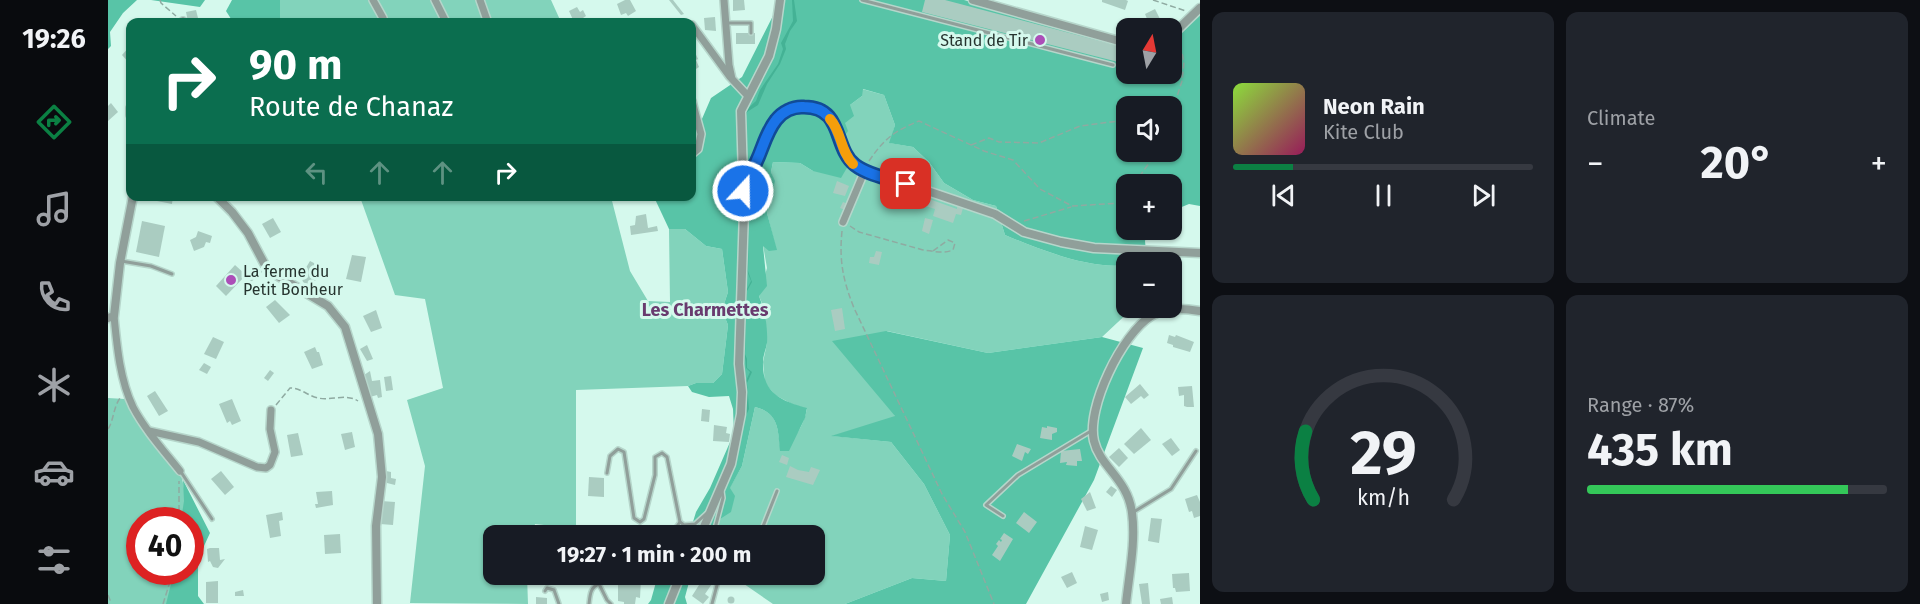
<!DOCTYPE html>
<meta charset="utf-8">
<style>
:root{--surface:#171b24;--page:#20242c;--text:#f1f3f6;--muted:#9ea1a6;--line:#363941;--accent:#0b8043}
body{margin:0;font-family:"Fira Sans",sans-serif;background:var(--page);color:var(--text);height:100vh;display:flex;flex-direction:column;font-size:22px;white-space:nowrap}
*{box-sizing:border-box;margin:0}
p{font-size:20px;color:var(--muted)}
.icon{flex:none;width:33px;height:33px;fill:none;stroke:currentColor;stroke-width:2;stroke-linecap:round;stroke-linejoin:round}
.map{position:relative;flex:1;overflow:hidden}
.details{display:flex;flex-direction:column;gap:12px;padding:12px;background:#0d0f14;width:720px}
.details>*{flex:none}
.hud{position:absolute;left:18px;top:18px;width:570px;height:183px;border-radius:12px;box-shadow:0 2px 4px #0004;background:#0b6e4f;color:#fff;overflow:hidden}
.needle{width:39px;rotate:10deg}
.tools{position:absolute;left:1008px;top:18px;display:grid;gap:12px}
.tools a{display:grid;place-items:center;width:66px;height:66px;border-radius:12px;background:var(--surface);box-shadow:0 2px 4px #0004;font-size:30px}
.speed{position:absolute;left:18px;top:507px;display:flex;gap:12px;font-size:30px;font-weight:700;text-align:center}
.speed>*{display:grid;place-content:center;width:78px;height:78px;border-radius:50%;background:var(--surface);box-shadow:0 2px 4px #0004;line-height:1}
.speed .limit{border:9px solid #d22;background:#fff;color:#111}
.pin{position:absolute;display:grid;place-items:center;width:51px;height:51px;color:#fff;margin:-26px;border-radius:12px;box-shadow:0 3px 9px #0006}
.me{position:absolute;width:66px;margin:-33px;rotate:21deg;stroke-linejoin:round;filter:drop-shadow(0 0 4px #0008)}
.turn{display:flex;align-items:center;gap:21px;height:126px;padding:0 24px;font-size:27px}
.turn .icon{width:78px;height:78px;stroke-width:2.5}
.turn b{display:block;font-size:42px;line-height:51px}
.lanes{display:flex;align-items:center;height:57px;padding:0 24px;background:#0003;justify-content:center;gap:30px;direction:ltr}
.lanes .off{opacity:.35}
.big{font-size:45px;font-weight:700;line-height:1.1}
.details .widget{flex:1;display:flex;flex-direction:column;justify-content:center;gap:9px;min-width:0;padding:0 21px;border-radius:12px;background:var(--page)}
.details .dial{align-items:center;gap:0}
.dial svg{height:156px;overflow:visible;fill:none;stroke:var(--line);stroke-width:7;stroke-linecap:round;text-anchor:middle}
.dial text{fill:var(--text);stroke:none}
.song{display:flex;align-items:center;gap:18px}
.cover{width:72px;height:72px;border-radius:9px;background:linear-gradient(135deg,hsl(90 70% 55%),hsl(330 70% 35%))}
.played{height:6px;border-radius:3px;background:linear-gradient(90deg,var(--accent) 20%,var(--line) 20%)}
.keys{display:flex;justify-content:space-around;direction:ltr}
.heat{display:flex;justify-content:space-between;align-items:center;font-size:33px;direction:ltr}
.charge{height:9px;border-radius:4px;background:linear-gradient(90deg,#34c759 87%,var(--line) 0)}
.details .tiles{flex:1;display:grid;gap:12px;grid-template-columns:repeat(2,1fr)}
.trip{position:absolute;left:375px;top:525px;width:342px;height:60px;border-radius:12px;background:var(--surface);box-shadow:0 2px 4px #0004;font-weight:700;line-height:60px;text-align:center}
main{display:flex;flex:1;min-height:0}
.tabs{display:flex;flex-direction:column;width:108px;justify-content:space-around;align-items:center;background:#090b0e;color:var(--muted)}
.tabs .icon{width:42px;height:42px}
.tabs .selected{color:var(--accent)}
.tabs b{font-size:27px;color:var(--text)}
.map>svg:first-child{display:block}
</style>
<main>
<nav class="tabs">
<b>19:26</b>
<svg class="icon selected" aria-label="directions" viewBox="0 0 24 24"><path d="M12 3l9 9-9 9-9-9zM9 14v-3h6M13 9l2 2-2 2"/></svg>
<svg class="icon" aria-label="music" viewBox="0 0 24 24"><path d="M9 18V5l10-2v13"/><circle cx="6" cy="18" r="3"/><circle cx="16" cy="16" r="3"/></svg>
<svg class="icon" aria-label="phone" viewBox="0 0 24 24"><path d="M5 4h4l2 5-3 2q2 4 5 5l2-3 5 2v4C11 20 4 13 5 4z"/></svg>
<svg class="icon" aria-label="climate" viewBox="0 0 24 24"><path d="M12 3v18M4 7l16 10M4 17L20 7"/></svg>
<svg class="icon" aria-label="car" viewBox="0 0 24 24"><path d="M5 17H2v-5l4-1 3-4h7l3 4 3 1v5h-3M9 17h6M6 11h13"/><circle cx="7" cy="17" r="2"/><circle cx="17" cy="17" r="2"/></svg>
<svg class="icon" aria-label="filters" viewBox="0 0 24 24"><path d="M4 7h16M4 17h16"/><circle cx="9" cy="7" r="2"/><circle cx="15" cy="17" r="2"/></svg>
</nav>
<div class="map">
<svg width="1092" height="604" viewBox="0 0 1092 604">
<rect width="100%" height="100%" fill="#d5f9ed"/>
<g fill="#82d3bb">
<path d="M172 0H443L453 22H172Z"/>
<path d="M754 89 776 95 787 125 782 143 805 147 821 162 836 183 865 200 888 206 897 235C930 249 983 270 1018 265V308H1025L994 337 880 353 779 331 787 417 725 436 783 442 816 484 842 535 838 581 804 578 737 604H665L623 575 706 574V536H603L612 519 621 489 634 466 647 407C672 413 669 430 673 451 687 439 695 427 699 409L684 404 667 395 657 383 655 362 659 343 658 325 656 308 651 296 659 268 655 245 661 250 668 249 659 213 666 181 663 172 665 162 692 163 705 171 733 157 731 144 742 105 754 96Z"/>
<path d="M252 197H503L522 271 540 301 562 302 561 229H577L598 246 614 249 620 292 614 310 620 325 614 374 605 383H588L580 386 468 390V525L454 527 427 524 425 535 386 536V574L419 575 420 604 302 603 317 466 299 400 335 388 317 299 287 295Z"/>
<path d="M0 398 17 399 74 478 79 504 76 520H32V572H69L62 604H0Z"/>
</g>
<g fill="#58c4a7" fill-rule="evenodd">
<path d="M0 0H29L15 13 2 32 3 46 0 49Z"/>
<path d="M43 0H97L92 7Z"/>
<path d="M124 0H172V22H125L118 11Z"/>
<path d="M673 0H856L1018 41V74H1064V43L1092 14V206L1081 204 1064 211V184H1018V230H1040L1037 241 1039 262H1018V265C983 270 930 249 897 235L888 206 865 200 836 183 821 162 805 147 781 143 787 125 776 95 755 89 754 96 742 105 746 116 737 123 740 131 731 144 733 157 740 166 733 178 705 171 692 163 665 162 663 172 667 181 659 213 669 250 661 251 655 246 659 286 651 296C657 311 660 327 659 343 658 349 655 356 655 362 654 393 673 401 699 408L697 418 681 451H672C670 430 671 413 647 407L634 466 622 488 627 496 623 512 612 519 603 535H581L588 512 602 488 626 433 625 409 621 396 601 397 584 392 580 386 588 383H605L614 374 620 325 614 310 620 292 614 249 598 246 577 229H561L546 197 584 196V142L603 98 634 77ZM1018 106H1064V152H1018Z"/>
<path d="M778 331 880 353 994 337 1035 348 986 480 918 604H737L804 578 838 581 842 535 816 484 783 442 723 436 787 416 724 341Z"/>
<path d="M75 480 102 533 90 559V596L96 604H58L66 572H82V520H73L76 501Z"/>
<path d="M550 575H583L577 597 579 604H540L543 600Z"/>
</g>
<g fill="#44b295">
<path d="M684 0H686L689 21 682 31 677 44 678 49 672 64 659 84 650 105 639 112 636 125 637 111 648 101 652 90 670 64 675 49 673 43 685 21Z"/>
<path d="M639 180 644 204 641 210 644 215 641 221 640 271 644 282 639 291 637 354 639 359V368L644 372 639 383 641 409 636 420 625 473 620 483 618 482 638 408 637 383 642 372 638 368C638 358 635 351 636 341L637 340 638 291 643 281 639 271 640 221 643 215 639 210Z"/>
</g>
<g fill="#aaccc1">
<path d="M517 0H522L528 11 520 16 518 13 513 15 509 4Z"/>
<path d="M561 0H565L576 14 573 15Z"/>
<path d="M625 0H636L637 10 625 11Z"/>
<path d="M817 0H837L1018 48V64L814 12Z"/>
<path d="M994 0H1018L1020 1 1017 10 994 2Z"/>
<path d="M469 7 472 12 475 10 478 16 475 18 477 22H466L461 11Z"/>
<path d="M1047 9 1053 21 1042 26 1037 14Z"/>
<path d="M88 10 91 22H80L78 12Z"/>
<path d="M607 17 608 31 597 30 596 18Z"/>
<rect x="628" y="33" width="19" height="11"/>
<path d="M22 46V64L14 55Z"/>
<path d="M584 46 590 59 588 60 591 67 585 71Z"/>
<path d="M3 103 10 112 0 121V106Z"/>
<path d="M729 181 741 186 737 196 725 193Z"/>
<path d="M810 195 849 209V206L855 208 853 215 848 214 845 223 825 216 827 209 807 203Z"/>
<path d="M39 196H65L64 204 39 199Z"/>
<path d="M735 202 740 204 737 210 732 208Z"/>
<path d="M538 214 540 228 549 226 550 231 523 235 522 226 527 225 528 216Z"/>
<path d="M165 218 173 232 162 238 154 224Z"/>
<path d="M817 218 825 220 821 234 814 231Z"/>
<path d="M34 221 57 226 51 257 28 252Z"/>
<path d="M90 231 104 236 102 243 98 242 96 247 86 251 82 240 88 237Z"/>
<path d="M768 251 774 252 771 265 761 263 762 257H766Z"/>
<path d="M244 255 258 257 253 282 238 279Z"/>
<path d="M202 261 214 267 206 283 203 280 200 285 195 282 193 276Z"/>
<path d="M127 265 138 275 118 296 108 286Z"/>
<path d="M153 270 155 271 143 282 140 278Z"/>
<path d="M167 300 182 315 171 323 158 307Z"/>
<path d="M734 308 737 329 727 331 723 310Z"/>
<path d="M1036 308H1041L1044 310 1039 314 1035 311Z"/>
<path d="M268 310 274 328 263 332 255 316Z"/>
<path d="M1061 335 1067 337 1068 335 1086 342 1082 352 1065 347V345L1059 343Z"/>
<path d="M105 337 116 342 108 359 96 354Z"/>
<path d="M259 345 265 359 259 361 252 349Z"/>
<path d="M207 347 209 352H211L215 365 204 369 196 352Z"/>
<path d="M96 363 103 367 99 374 91 370Z"/>
<path d="M162 370 166 373 160 381 156 378Z"/>
<path d="M262 371 264 381 272 380 274 397 270 398 269 395 262 397 256 375Z"/>
<path d="M283 376 285 390 278 391 276 377Z"/>
<path d="M1032 384 1041 395 1036 399 1033 396 1023 404 1017 397Z"/>
<path d="M1084 386 1086 407H1079L1076 406V395L1071 396 1070 387Z"/>
<path d="M47 391 60 411 51 416 39 396Z"/>
<path d="M124 399 133 421 124 425 122 421 119 423 111 404Z"/>
<path d="M594 409 602 410 601 422 593 421Z"/>
<path d="M606 425 619 427 618 433 622 434 621 442 605 441Z"/>
<path d="M939 426 949 428V432L944 434V440L932 438 934 427 939 428Z"/>
<path d="M1033 428 1043 440 1026 454 1016 444Z"/>
<path d="M244 432 247 447 237 450 233 434Z"/>
<path d="M190 433 195 455 183 457 179 435Z"/>
<path d="M1063 438 1072 450 1064 456 1054 444Z"/>
<path d="M909 444 923 449 920 454 917 452 914 461 904 456Z"/>
<path d="M1011 448 1020 458 1011 467 1001 457Z"/>
<path d="M972 449 974 461H969V466L958 465 959 462 952 463 953 451Z"/>
<path d="M674 455 681 458 679 465 671 462Z"/>
<path d="M682 466 690 470 701 472 703 467 712 470 705 485 678 477Z"/>
<path d="M113 471 126 487 117 495 103 479Z"/>
<path d="M278 471 283 472V478L288 479 287 485 279 483Z"/>
<path d="M481 477 496 478V497L480 496Z"/>
<path d="M1003 486 1009 490 1004 497 998 492Z"/>
<path d="M224 491 225 505 208 508 207 504H210L208 492Z"/>
<path d="M982 492 988 508 979 511 973 499Z"/>
<path d="M1089 495 1092 502V516L1086 518 1084 511 1081 512 1077 499Z"/>
<path d="M273 501 287 502 285 525 272 524Z"/>
<path d="M174 512 175 520 171 521 173 536 162 538 158 515Z"/>
<path d="M916 512 929 522 921 533 908 523Z"/>
<path d="M1043 518 1054 519 1051 543 1040 541Z"/>
<path d="M977 526 990 530 984 550 972 547Z"/>
<path d="M896 533 905 539 892 561 884 555 890 546 888 544 891 540 893 542 894 540 892 539Z"/>
<path d="M232 534 233 553 217 554 216 535Z"/>
<path d="M102 548H111L112 560 117 559 110 568 105 567 102 561 100 562 99 549Z"/>
<path d="M964 572 969 583 959 588 953 577Z"/>
<path d="M1081 573 1082 591 1068 592 1067 588H1065L1064 574Z"/>
<path d="M516 574H531L530 579H533L532 598 528 597 527 604H516V602L510 601V578H516Z"/>
<path d="M598 574H603L608 578 597 594 601 597 595 604 584 596Z"/>
<path d="M110 581V603H98V582Z"/>
<path d="M1040 583 1042 604H1034L1031 584Z"/>
<path d="M135 590 136 596H127V592Z"/>
<path d="M1000 592 1001 600 994 602 992 594Z"/>
<circle cx="623" cy="600" r="3.5"/>
<path d="M428 597 439 598V604H428Z"/>
<path d="M1064 597 1065 604H1053L1052 599Z"/>
</g>
<g fill="none" stroke-linecap="round" stroke-linejoin="round">
<defs>
<g id="service">
<path d="M754 0 1005 65"/>
<path d="M620 23H643V33"/>
<path d="M13 261 43 266 64 274"/>
<path d="M73 472 104 519"/>
<path d="M499 473 502 456 510 449 516 452 526 518 532 522 536 519 547 475V457L554 453 559 457 572 522 576 525 587 524 599 513"/>
<path d="M1024 513 1063 489 1088 451"/>
<path d="M895 516 878 505 910 475 983 431"/>
<path d="M567 529 572 522"/>
<path d="M605 536 615 498 614 491"/>
<path d="M647 536 654 529 669 491"/>
<path d="M491 584 492 574"/>
<path d="M437 591 439 588 446 590 451 604"/>
<path d="M481 604C482 596 482 587 491 584L499 600 503 604"/>
<path d="M604 604 612 574"/>
</g>
<g id="minor">
<path d="M265 0 275 18"/>
<path d="M327 0 338 22"/>
<path d="M372 0 379 20 378 22"/>
<path d="M616 0 621 65 624 79 640 96"/>
<path d="M75 21 76 22"/>
<path d="M584 25 622 77"/>
<path d="M584 101 593 134 590 149 584 154"/>
<path d="M22 108V115"/>
<path d="M735 222 757 170"/>
<path d="M6 316C9 347 12 380 25 407 37 430 56 451 72 471"/>
<path d="M41 431 91 442 149 467 158 468 162 465 167 452 162 429 163 410"/>
</g>
<g id="tertiary">
<path d="M865 0 1018 43"/>
<path d="M1064 35 1092 8"/>
<path d="M634 171 644 169C659 147 661 105 697 107 707 107 719 114 725 122 737 138 731 151 749 167L887 214 916 232 953 242 986 248 1092 253"/>
<path d="M108 196 124 212 140 233 157 265 165 273 220 306 237 327 270 434 274 477 268 526 269 604"/>
<path d="M0 318 6 316 12 263 25 196"/>
<path d="M592 536 623 464 633 414 634 392 631 364 636 211 633 111 661 56 668 29 672 0"/>
<path d="M561 604 573 574"/>
<path d="M1018 604C1021 574 1028 542 1024 513 1020 479 992 467 986 441 978 408 1014 334 1043 316 1058 307 1075 308 1092 311"/>
</g>
</defs>
<use href="#service" stroke="#b6d6cb" stroke-width="6"/>
<use href="#minor" stroke="#b6d6cb" stroke-width="10"/>
<use href="#tertiary" stroke="#b6d6cb" stroke-width="11"/>
<g stroke="#8faaa1" stroke-width="1.5" stroke-dasharray="6 3" stroke-linecap="butt">
<path d="M52 0 53 3 68 16"/>
<path d="M1045 0 1078 11"/>
<path d="M1061 106 1067 103"/>
<path d="M1064 112 1074 81 1076 62 1071 40"/>
<path d="M863 145 881 138 891 142 931 143 972 126 1018 120"/>
<path d="M761 161C776 139 786 131 811 121L876 151 905 160 932 189 964 206 1012 203 1018 195"/>
<path d="M1026 184 1049 152"/>
<path d="M916 221 963 207"/>
<path d="M742 226 751 232 815 250C825 251 835 254 845 250L847 243 840 240 825 251"/>
<path d="M734 231C731 261 735 280 746 308L834 494 857 532 886 604"/>
<path d="M168 405 182 388C193 388 200 396 210 398 223 401 238 393 250 401"/>
<path d="M0 429C6 420 5 408 12 398"/>
<path d="M71 520V481"/>
<path d="M0 595 2 600 1 604"/>
<path d="M55 604 65 572"/>
</g>
<use href="#service" stroke="#909f9a" stroke-width="3"/>
<use href="#minor" stroke="#909f9a" stroke-width="7"/>
<use href="#tertiary" stroke="#909f9a" stroke-width="8"/>
</g>
<g fill="none" stroke-linecap="round" stroke-linejoin="round">
<defs>
<path id="route" d="M635 191 634 171 644 170C654 154 656 135 668 120 674 112 685 106 696 107 736 107 725 148 747 165 760 175 782 179 798 184"/>
</defs>
<use href="#route" stroke="#114b97" stroke-width="15"/>
<use href="#route" stroke="#1a73e8" stroke-width="10"/>
<path stroke="#f59e0b" stroke-width="10" d="M722 119C734 132 732 151 745 164"/>
</g>
<g fill="#ac4eb8" stroke="#d5f9ed" stroke-width="2">
<circle cx="932" cy="40" r="6"/>
<circle cx="123" cy="280" r="6"/>
</g>
<g text-anchor="middle" dominant-baseline="central" stroke-width="6" stroke-linejoin="round" paint-order="stroke">
<g font-size="16" fill="#26342f" stroke="#d5f9ed" text-anchor="end">
<text x="920" y="40">Stand de Tir</text>
<text x="135" y="271" text-anchor="start">La ferme du<tspan x="135" dy="18">Petit Bonheur</tspan></text>
</g>
<g font-size="18" font-weight="bold" fill="#693b6f" stroke="#d5f9ed">
<text x="597" y="310">Les Charmettes</text>
</g>
</g>
</svg>
<div class="tools">
<a><svg class="needle" viewBox="-14 -14 28 28"><path d="M0-13l5 13h-10z" fill="#e53935"/><path d="M0 13l5-13h-10z" fill="#9ea1a6"/></svg></a>
<a><svg class="icon" aria-label="sound" viewBox="0 0 24 24"><path d="M4 9h4l5-4v14l-5-4H4zM17 9q2 3 0 6"/></svg></a>
<a>+</a>
<a>−</a>
</div>
<div class="speed"><div class="limit">40</div></div>
<div class="pin" style="left:798px;top:184px;background:#d93025"><svg class="icon" aria-label="arrive" viewBox="0 0 24 24"><path d="M6 21V4h12l-3 4 3 4H6"/></svg></div>
<svg class="me" style="left:635px;top:191px" viewBox="-20 -20 40 40"><circle r="17" fill="#1a73e8" stroke="#fff" stroke-width="3"/><path d="M0-11L8 9 0 5-8 9z" fill="#fff"/></svg>
<div class="trip">19:27 · 1 min · 200 m</div>
<div class="hud">
<div class="turn"><svg class="icon" aria-label="right" viewBox="0 0 24 24"><path d="M7 20v-9h11M14 6l5 5-5 5"/></svg><div><b>90 m</b>Route de Chanaz</div></div>
<div class="lanes"><svg class="icon off" aria-label="left" viewBox="0 0 24 24"><path d="M17 20v-9H6M10 6l-5 5 5 5"/></svg><svg class="icon off" aria-label="ahead" viewBox="0 0 24 24"><path d="M12 20V5M6 11l6-6 6 6"/></svg><svg class="icon off" aria-label="ahead" viewBox="0 0 24 24"><path d="M12 20V5M6 11l6-6 6 6"/></svg><svg class="icon" aria-label="right" viewBox="0 0 24 24"><path d="M7 20v-9h11M14 6l5 5-5 5"/></svg></div>
</div>
</div>
<section class="details">
<div class="tiles">
<div class="widget">
<div class="song"><i class="cover"></i><div><b>Neon Rain</b><p>Kite Club</p></div></div>
<div class="played"></div>
<div class="keys"><svg class="icon" aria-label="previous" viewBox="0 0 24 24"><path d="M18 5L8 12l10 7zM5 5v14"/></svg><svg class="icon" aria-label="pause" viewBox="0 0 24 24"><path d="M8 5v14M16 5v14"/></svg><svg class="icon" aria-label="next" viewBox="0 0 24 24"><path d="M6 5l10 7-10 7zM19 5v14"/></svg></div>
</div>
<div class="widget"><p>Climate</p>
<div class="heat"><a>−</a><b class="big">20°</b><a>+</a></div>
</div>
<div class="widget dial"><svg viewBox="0 0 100 80">
<path d="M14 69A42 42 0 1 1 86 69"/>
<path d="M14 69A42 42 0 0 1 10 34" stroke="#0b8043"/>
<text x="50" y="56" font-size="32" font-weight="700">29</text>
<text x="50" y="72" font-size="11">km/h</text>
</svg></div>
<div class="widget"><p>Range · 87%</p><b class="big">435 km</b><div class="charge"></div></div>
</div>
</section>
</main>
